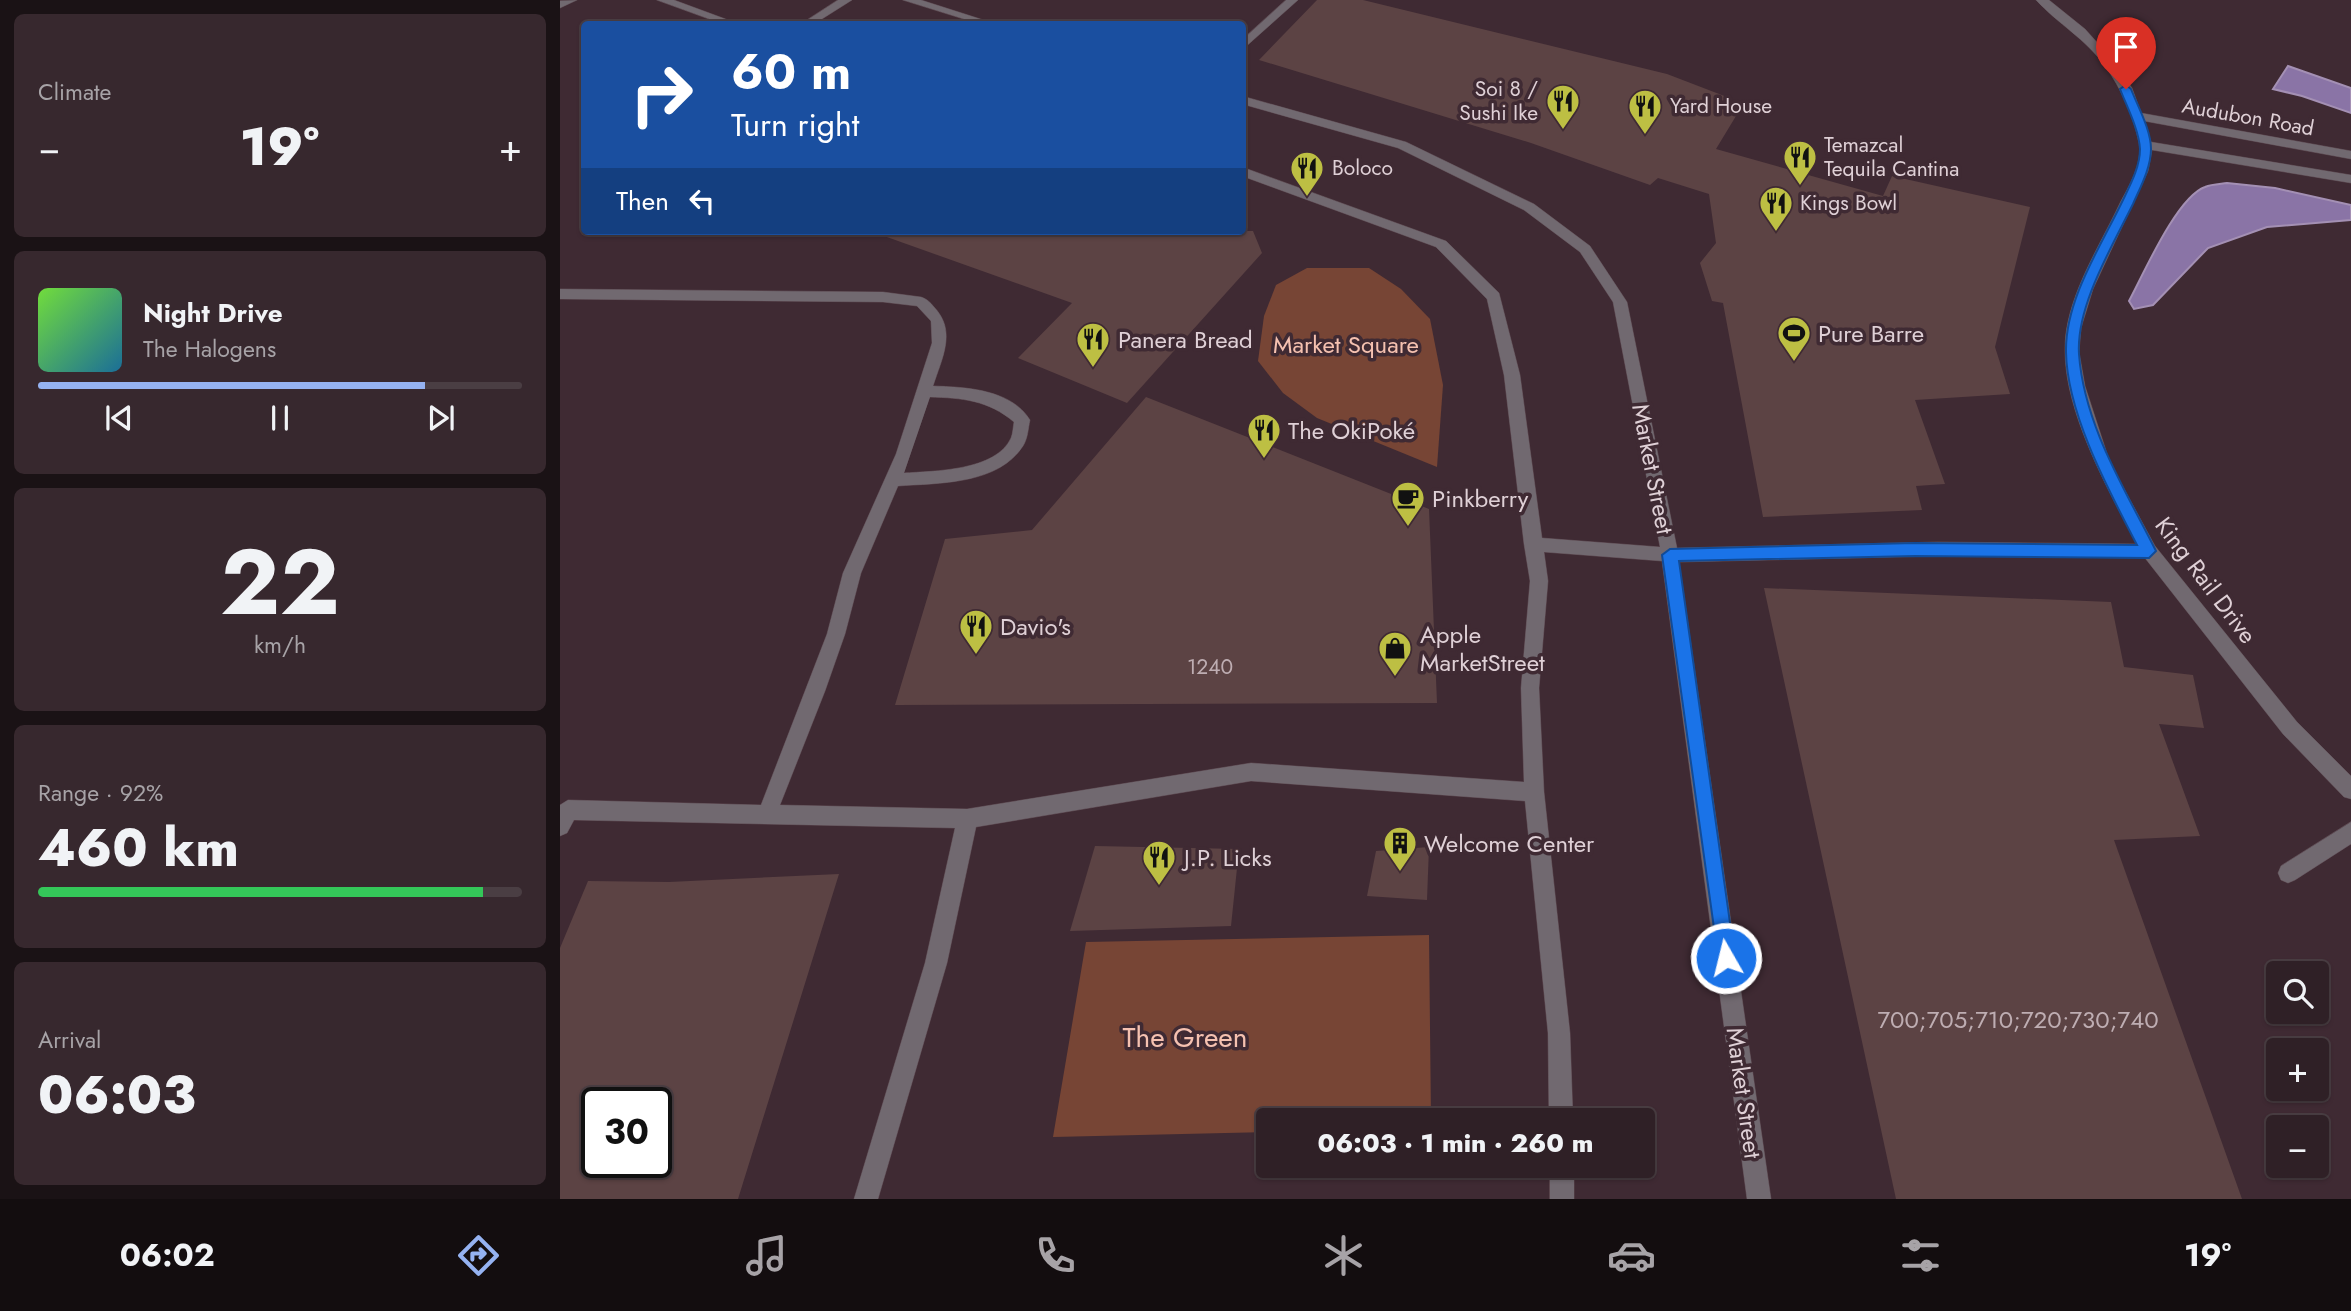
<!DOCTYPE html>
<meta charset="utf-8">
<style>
:root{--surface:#2f2026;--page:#37282e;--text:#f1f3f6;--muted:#a7a3a7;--line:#4a3e43;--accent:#95b2f1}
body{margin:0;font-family:Jost,sans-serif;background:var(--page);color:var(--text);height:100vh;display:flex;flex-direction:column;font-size:26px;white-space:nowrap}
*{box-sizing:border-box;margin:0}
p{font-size:23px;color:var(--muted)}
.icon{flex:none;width:38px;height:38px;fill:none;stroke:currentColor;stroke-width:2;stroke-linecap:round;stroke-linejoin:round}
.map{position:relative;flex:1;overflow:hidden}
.drawer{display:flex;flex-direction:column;gap:14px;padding:14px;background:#1a1215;width:560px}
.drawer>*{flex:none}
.hud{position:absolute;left:21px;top:21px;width:665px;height:214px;border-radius:7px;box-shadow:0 2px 5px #0004,0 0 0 2px var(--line);background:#1a4fa0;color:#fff;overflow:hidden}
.buttons{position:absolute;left:1706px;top:961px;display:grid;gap:14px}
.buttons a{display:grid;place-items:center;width:63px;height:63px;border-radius:7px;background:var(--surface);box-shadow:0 2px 5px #0004,0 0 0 2px var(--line);font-size:35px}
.speed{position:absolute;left:21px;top:1087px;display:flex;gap:14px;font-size:35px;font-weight:700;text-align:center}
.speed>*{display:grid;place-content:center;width:91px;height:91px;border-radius:50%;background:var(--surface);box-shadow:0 2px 5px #0004,0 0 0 2px var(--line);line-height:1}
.speed .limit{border:4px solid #111;border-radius:10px;background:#fff;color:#111}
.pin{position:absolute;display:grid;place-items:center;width:60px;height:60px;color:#fff;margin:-72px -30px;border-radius:50% 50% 50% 0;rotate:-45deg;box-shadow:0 0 7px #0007}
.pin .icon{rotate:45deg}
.me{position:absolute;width:77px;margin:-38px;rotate:352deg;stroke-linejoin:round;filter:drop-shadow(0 0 5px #0008)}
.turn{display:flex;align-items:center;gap:24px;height:147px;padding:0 35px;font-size:32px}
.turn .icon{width:91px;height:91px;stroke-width:2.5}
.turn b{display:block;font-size:49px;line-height:60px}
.then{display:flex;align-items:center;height:66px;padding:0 35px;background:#0003;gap:14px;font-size:26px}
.big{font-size:52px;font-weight:800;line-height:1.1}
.drawer .tile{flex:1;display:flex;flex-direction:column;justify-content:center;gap:10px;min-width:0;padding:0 24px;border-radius:10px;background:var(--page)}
.drawer .dial{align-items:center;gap:0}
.dial b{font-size:91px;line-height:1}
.song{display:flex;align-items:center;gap:21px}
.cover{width:84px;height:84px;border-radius:10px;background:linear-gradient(135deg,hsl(100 70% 55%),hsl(200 70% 35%))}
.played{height:7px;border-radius:4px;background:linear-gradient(90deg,var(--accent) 80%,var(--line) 80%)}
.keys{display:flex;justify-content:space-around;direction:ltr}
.heat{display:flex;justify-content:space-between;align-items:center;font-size:38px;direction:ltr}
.charge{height:10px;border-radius:5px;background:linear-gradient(90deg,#34c759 92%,var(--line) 0)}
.trip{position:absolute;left:696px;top:1108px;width:399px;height:70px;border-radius:7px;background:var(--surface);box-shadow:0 2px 5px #0004,0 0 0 2px var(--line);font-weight:800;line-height:70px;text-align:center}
.dock{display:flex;height:112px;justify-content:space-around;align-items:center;background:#130d0f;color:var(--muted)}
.dock .icon{width:49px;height:49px}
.dock .selected{color:var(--accent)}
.dock b{font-size:32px;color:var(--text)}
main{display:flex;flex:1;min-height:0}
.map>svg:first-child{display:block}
</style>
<main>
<section class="drawer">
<div class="tile"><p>Climate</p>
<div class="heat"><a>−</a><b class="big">19°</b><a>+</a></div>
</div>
<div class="tile">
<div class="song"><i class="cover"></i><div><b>Night Drive</b><p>The Halogens</p></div></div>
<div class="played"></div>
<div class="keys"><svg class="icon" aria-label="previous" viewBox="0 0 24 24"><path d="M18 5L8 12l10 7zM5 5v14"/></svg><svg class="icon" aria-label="pause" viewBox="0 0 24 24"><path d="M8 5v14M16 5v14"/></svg><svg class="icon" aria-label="next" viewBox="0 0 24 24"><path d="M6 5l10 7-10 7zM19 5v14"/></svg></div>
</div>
<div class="tile dial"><b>22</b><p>km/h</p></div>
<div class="tile"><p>Range · 92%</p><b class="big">460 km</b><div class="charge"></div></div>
<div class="tile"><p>Arrival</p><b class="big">06:03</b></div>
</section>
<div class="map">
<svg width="1791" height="1199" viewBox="0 0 1791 1199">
<rect width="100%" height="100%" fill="#3f2a33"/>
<g fill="#774535">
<path d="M747 268H809L841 289 870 319 883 385 877 467 757 418 723 393 698 361 704 316 716 285Z"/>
<path d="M869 935 871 1120H709V1132L493 1137 526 942Z"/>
</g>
<g fill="#8a74a6" stroke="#a490b4" stroke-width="2">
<path d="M1728 66 1791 88V113L1742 96 1713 89Z"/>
<path d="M1667 183 1715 188 1791 205V220L1707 227 1648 248 1593 305 1574 309 1569 301C1584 273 1617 197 1645 187 1652 184 1661 184 1667 183Z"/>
</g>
<g fill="#5c4344" fill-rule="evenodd">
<path d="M757 0H803L1107 74 1167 97 1176 116 1156 149 1323 196 1332 176 1470 207 1435 347 1450 394 1355 400 1385 484 1356 486 1362 510 1203 517 1163 303 1152 301 1140 263 1156 243 1149 194 1098 178 1090 185 971 143 699 60Z"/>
<path d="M324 231H693L702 253 567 403 458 358 512 303 324 236Z"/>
<path d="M586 397 869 509 877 703 335 705 385 539 472 530Z"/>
<path d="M1204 588 1551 602 1564 667 1633 675 1644 728 1599 724 1640 836 1554 840 1682 1199H1336Z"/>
<path d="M535 846 679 849 671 926 510 931Z"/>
<path d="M869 847 867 900 807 896 816 851Z"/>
<path d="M279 874 178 1199H0V948L28 881 109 882ZM37 1102H96V1162H37Z"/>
</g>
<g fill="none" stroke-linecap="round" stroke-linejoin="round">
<defs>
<g id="minor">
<path d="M17 0 0 8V1Z"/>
<path d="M97 0H114L179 24H163Z"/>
<path d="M278 0H292L254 24H241Z"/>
<path d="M343 0H361L436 24H420Z"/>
<path d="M726 0H738L682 50V40Z"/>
<path d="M1476 0H1489L1525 29 1552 59 1572 88 1581 113 1791 151V159L1584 121 1591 142 1791 175V183L1592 150 1588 171 1533 289 1521 328 1519 352 1525 386 1550 463 1595 546 1737 722 1791 776V799L1784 797 1723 734 1585 558 1378 556 1119 562 1211 1199H1187L1102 561 984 552 988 581 979 688 984 792 1010 1033 1013 1120H989L988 1033 965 801 691 781 416 827 387 963 318 1199H294L365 963 395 828 14 820 7 833 0 836V805L8 800 201 805 267 634 283 573 336 454 372 343 371 321 357 306 323 302 0 299V289L323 292 361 297C367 299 370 302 374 307 397 331 382 358 373 386 405 387 451 389 470 420 468 429 468 438 463 446 438 485 378 483 338 486L301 573 285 634 265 691 220 805 407 809 691 763 964 782 961 688 970 581 964 544 944 375 927 299 876 247 682 176V167L886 241 939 293 960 375 982 538 1100 547 1053 302 1020 252 964 210 838 148 682 104V96L846 142 974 204 1030 246 1067 302 1117 548 1378 542 1577 544C1548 490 1505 413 1505 351 1504 300 1539 248 1560 203 1569 186 1583 163 1579 143 1574 117 1561 88 1545 66 1526 39 1498 24 1476 0ZM370 397C402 398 428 400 454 422 453 427 453 433 451 438 436 471 374 471 344 473Z"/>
<path d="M1791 822V844L1735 880 1728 883 1721 880 1718 873 1721 866Z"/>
<rect x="990" y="1166" width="24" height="33"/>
</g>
</defs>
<use href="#minor" stroke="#5c4850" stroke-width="1"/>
<use href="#minor" fill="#716970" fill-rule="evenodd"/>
</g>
<path fill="#1a73e8" stroke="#114b97" stroke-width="2" d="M1566 85 1571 89C1578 107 1591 130 1591 149 1591 168 1580 188 1573 204 1552 247 1516 306 1519 354 1524 425 1565 489 1596 551L1589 558 1355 556 1119 561 1175 958 1172 964 1166 967 1159 964 1102 555 1110 549 1355 543 1577 545C1549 491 1507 414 1506 352 1505 301 1539 249 1561 204 1569 187 1580 168 1580 149 1579 130 1567 107 1560 89Z"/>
<defs>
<symbol id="restaurant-pin" viewBox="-11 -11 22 30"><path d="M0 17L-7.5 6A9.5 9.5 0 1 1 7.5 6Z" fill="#bdbf43" stroke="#3f2a33"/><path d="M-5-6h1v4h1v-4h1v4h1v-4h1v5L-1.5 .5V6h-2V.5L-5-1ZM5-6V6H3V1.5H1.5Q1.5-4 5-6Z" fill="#111"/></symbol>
<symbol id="stadium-pin" viewBox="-11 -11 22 30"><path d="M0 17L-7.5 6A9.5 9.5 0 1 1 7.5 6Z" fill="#bdbf43" stroke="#3f2a33"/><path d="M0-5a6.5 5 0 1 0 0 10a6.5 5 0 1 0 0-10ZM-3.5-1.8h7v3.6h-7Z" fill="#111"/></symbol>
<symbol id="cafe-pin" viewBox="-11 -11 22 30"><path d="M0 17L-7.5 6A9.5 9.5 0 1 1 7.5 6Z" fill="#bdbf43" stroke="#3f2a33"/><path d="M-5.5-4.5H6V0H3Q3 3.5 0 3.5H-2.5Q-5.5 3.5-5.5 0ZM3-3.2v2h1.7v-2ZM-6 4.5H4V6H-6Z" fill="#111"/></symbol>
<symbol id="shop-pin" viewBox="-11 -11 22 30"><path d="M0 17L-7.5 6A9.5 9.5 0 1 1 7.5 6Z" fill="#bdbf43" stroke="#3f2a33"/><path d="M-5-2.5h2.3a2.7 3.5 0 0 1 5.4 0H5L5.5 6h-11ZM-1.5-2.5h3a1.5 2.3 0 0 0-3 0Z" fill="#111"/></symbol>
<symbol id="building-pin" viewBox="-11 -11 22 30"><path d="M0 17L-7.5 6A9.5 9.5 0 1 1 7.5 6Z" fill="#bdbf43" stroke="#3f2a33"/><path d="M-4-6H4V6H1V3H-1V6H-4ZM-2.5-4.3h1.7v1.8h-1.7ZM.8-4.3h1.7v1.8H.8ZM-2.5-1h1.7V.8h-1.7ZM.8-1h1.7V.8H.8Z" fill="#111"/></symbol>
</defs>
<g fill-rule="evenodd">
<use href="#restaurant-pin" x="984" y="82" width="38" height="52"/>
<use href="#restaurant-pin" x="1066" y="87" width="38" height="52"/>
<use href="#restaurant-pin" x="1221" y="138" width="38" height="52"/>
<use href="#restaurant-pin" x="728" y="149" width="38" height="52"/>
<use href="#restaurant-pin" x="1197" y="184" width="38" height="52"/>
<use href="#stadium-pin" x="1215" y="314" width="38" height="52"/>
<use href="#restaurant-pin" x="514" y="320" width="38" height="52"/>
<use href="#restaurant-pin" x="685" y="411" width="38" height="52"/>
<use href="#cafe-pin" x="829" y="479" width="38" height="52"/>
<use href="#restaurant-pin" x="397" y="607" width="38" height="52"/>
<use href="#shop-pin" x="816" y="629" width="38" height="52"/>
<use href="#building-pin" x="821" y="824" width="38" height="52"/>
<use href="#restaurant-pin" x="580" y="838" width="38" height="52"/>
</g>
<g text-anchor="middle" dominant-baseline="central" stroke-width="7" stroke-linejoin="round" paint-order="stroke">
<g font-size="21" fill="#dfd0d6" stroke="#3f2a33" text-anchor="start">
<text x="978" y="89" text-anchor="end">Soi 8 /<tspan x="978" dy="24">Sushi Ike</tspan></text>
<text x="1110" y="106">Yard House</text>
<text x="1264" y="145">Temazcal<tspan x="1264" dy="24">Tequila Cantina</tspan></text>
<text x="772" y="168">Boloco</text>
<text x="1240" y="203">Kings Bowl</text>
</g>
<g font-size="21" fill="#dfd0d6" stroke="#3f2a33">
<text transform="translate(1688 117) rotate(10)">Audubon Road</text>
</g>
<g font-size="21" fill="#beadb2">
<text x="650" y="667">1240</text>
</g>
<g font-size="24" fill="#dfd0d6" stroke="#3f2a33" text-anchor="start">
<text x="1258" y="333">Pure Barre</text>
<text x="558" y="339">Panera Bread</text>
<text x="728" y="430">The OkiPoké</text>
<text x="872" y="498">Pinkberry</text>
<text x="440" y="626">Davio's</text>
<text x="860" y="634">Apple<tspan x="860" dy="28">MarketStreet</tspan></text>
<text x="864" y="843">Welcome Center</text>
<text x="624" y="857">J.P. Licks</text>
</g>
<g font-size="24" fill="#f5c1b0" stroke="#3f2a33">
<text x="786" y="344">Market Square</text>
</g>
<g font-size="24" fill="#dfd0d6" stroke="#3f2a33">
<text transform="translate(1093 469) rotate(79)">Market Street</text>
<text transform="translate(1646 580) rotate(53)">King Rail Drive</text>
<text transform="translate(1184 1093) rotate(82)">Market Street</text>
</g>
<g font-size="24" fill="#beadb2">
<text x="1458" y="1019">700;705;710;720;730;740</text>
</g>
<g font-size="28" fill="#f5c1b0" stroke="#3f2a33">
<text x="625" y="1037">The Green</text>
</g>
</g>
</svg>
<div class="buttons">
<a><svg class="icon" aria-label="search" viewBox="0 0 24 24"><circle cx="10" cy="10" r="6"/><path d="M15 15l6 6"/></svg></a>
<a>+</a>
<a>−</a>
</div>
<div class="speed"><div class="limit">30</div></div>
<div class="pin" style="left:1566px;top:89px;background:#d93025"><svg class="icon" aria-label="arrive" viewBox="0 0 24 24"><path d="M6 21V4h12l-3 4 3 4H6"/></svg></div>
<svg class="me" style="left:1166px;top:958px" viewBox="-20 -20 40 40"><circle r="17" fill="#1a73e8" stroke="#fff" stroke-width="3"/><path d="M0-11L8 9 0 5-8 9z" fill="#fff"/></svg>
<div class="trip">06:03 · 1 min · 260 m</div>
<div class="hud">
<div class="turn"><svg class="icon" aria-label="right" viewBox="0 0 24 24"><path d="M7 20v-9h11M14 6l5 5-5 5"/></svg><div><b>60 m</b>Turn right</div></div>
<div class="then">Then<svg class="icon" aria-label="left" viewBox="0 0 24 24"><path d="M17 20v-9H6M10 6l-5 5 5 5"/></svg></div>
</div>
</div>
</main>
<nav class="dock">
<b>06:02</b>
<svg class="icon selected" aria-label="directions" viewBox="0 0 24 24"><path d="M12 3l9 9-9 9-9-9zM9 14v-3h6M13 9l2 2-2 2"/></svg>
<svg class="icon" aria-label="music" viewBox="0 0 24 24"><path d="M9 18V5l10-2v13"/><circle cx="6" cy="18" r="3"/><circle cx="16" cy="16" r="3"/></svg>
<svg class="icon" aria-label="phone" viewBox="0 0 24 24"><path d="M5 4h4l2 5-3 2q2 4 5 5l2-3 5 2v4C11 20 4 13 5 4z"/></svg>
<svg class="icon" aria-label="climate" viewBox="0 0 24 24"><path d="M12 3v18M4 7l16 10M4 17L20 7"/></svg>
<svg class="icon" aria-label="car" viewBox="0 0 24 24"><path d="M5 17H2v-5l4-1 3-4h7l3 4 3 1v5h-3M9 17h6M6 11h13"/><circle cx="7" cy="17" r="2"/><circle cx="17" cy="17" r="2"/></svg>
<svg class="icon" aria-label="filters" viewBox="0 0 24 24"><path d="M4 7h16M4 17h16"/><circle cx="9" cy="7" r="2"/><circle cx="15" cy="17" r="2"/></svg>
<b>19°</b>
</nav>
